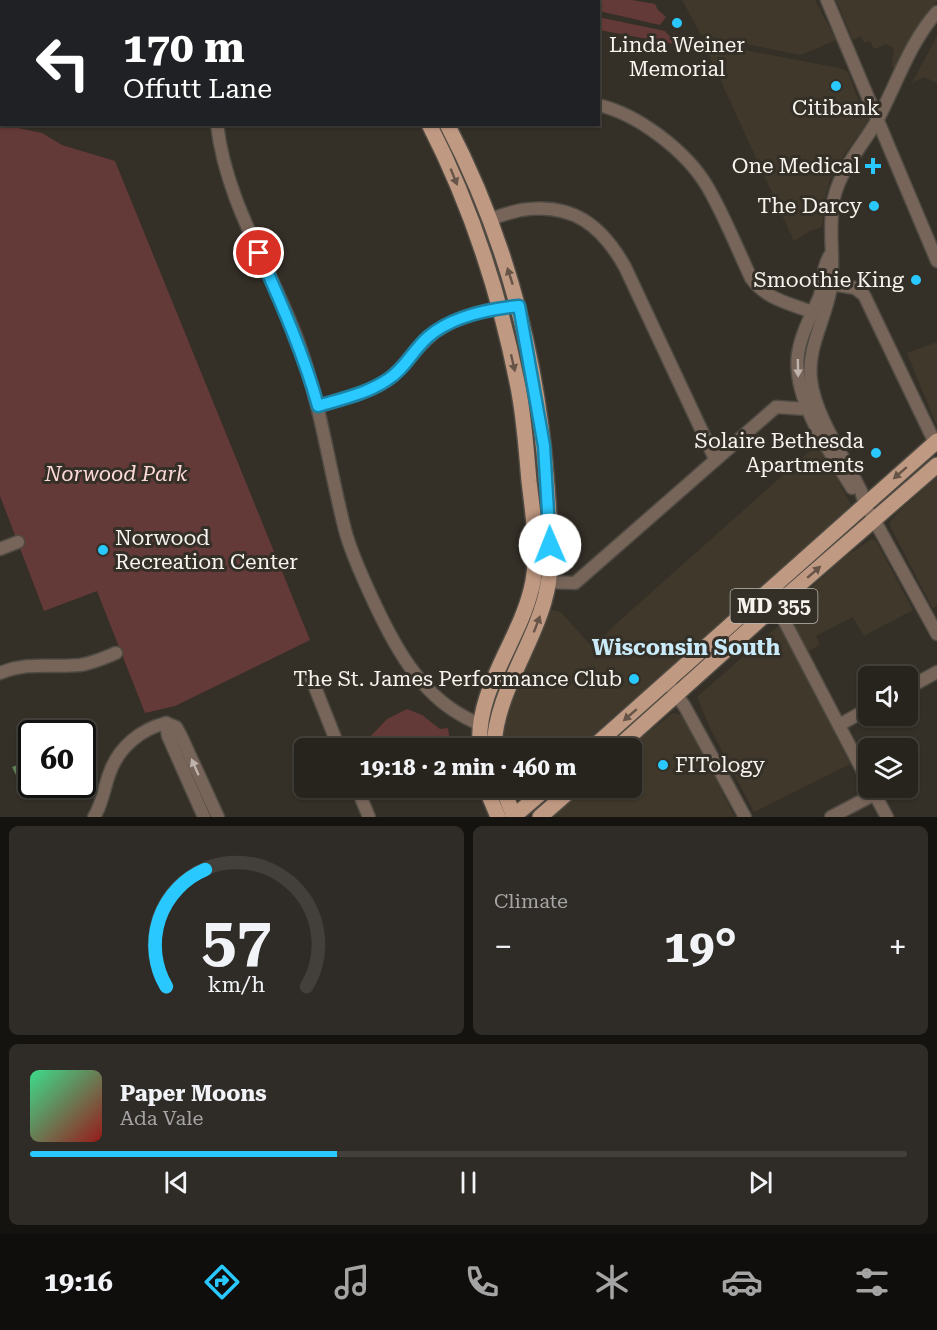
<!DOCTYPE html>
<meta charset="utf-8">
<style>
:root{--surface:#27231d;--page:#2f2b26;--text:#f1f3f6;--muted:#a4a4a4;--line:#43403b;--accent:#29c8ff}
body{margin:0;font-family:"Roboto Serif",serif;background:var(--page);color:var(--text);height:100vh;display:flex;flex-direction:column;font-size:22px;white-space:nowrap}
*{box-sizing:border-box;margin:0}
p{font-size:20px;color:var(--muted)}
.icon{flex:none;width:33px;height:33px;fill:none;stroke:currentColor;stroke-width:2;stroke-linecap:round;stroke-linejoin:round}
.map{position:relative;height:817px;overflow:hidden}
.panel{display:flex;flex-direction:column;gap:9px;padding:9px;background:#151310;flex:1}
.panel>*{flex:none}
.guide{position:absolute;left:0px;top:0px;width:600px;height:126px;box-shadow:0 2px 4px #0004,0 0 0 2px var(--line);background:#202124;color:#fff;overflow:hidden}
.fabs{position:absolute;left:858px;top:666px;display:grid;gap:12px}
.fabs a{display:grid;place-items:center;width:60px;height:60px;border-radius:9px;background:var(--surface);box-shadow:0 2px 4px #0004,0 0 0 2px var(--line);font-size:30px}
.speed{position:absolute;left:18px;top:720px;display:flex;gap:12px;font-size:30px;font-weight:700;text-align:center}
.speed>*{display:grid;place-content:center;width:78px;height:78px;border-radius:50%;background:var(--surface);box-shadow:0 2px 4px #0004,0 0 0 2px var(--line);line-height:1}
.speed .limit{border:3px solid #111;border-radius:9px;background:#fff;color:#111}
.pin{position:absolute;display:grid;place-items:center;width:51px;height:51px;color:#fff;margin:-26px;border:3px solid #fff;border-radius:50%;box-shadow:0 2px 6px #0007}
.me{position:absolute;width:66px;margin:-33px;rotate:359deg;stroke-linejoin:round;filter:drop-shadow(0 0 4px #0008)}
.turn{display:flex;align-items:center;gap:21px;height:126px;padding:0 24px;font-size:27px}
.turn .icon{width:78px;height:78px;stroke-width:2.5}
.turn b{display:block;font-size:42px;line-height:51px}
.big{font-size:45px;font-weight:700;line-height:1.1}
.panel .card{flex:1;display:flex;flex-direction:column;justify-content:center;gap:9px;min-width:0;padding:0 21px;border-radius:9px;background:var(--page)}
.panel .dial{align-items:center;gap:0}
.dial svg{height:156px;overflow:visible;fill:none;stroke:var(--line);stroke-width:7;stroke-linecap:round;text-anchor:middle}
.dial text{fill:var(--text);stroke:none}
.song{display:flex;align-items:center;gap:18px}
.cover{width:72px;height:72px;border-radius:9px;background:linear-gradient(135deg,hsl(150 70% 55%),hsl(0 70% 35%))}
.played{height:6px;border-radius:3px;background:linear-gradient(90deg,var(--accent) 35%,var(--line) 35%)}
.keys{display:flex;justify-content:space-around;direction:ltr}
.heat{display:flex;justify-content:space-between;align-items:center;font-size:33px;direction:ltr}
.panel .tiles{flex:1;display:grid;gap:9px;grid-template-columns:1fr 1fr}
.card:last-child{grid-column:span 2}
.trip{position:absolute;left:294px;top:738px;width:348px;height:60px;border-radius:9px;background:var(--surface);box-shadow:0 2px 4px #0004,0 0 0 2px var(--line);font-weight:700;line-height:60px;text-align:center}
.tab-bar{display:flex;height:96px;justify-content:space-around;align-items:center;background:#100e0c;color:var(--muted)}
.tab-bar .icon{width:42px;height:42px}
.tab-bar .on{color:var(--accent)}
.tab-bar b{font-size:27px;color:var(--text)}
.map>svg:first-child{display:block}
</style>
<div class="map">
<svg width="937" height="817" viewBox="0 0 937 817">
<rect width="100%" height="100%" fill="#342f27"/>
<g fill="#40382a">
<path d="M682 0H815L836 40 801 55 701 35Z"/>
<path d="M836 0H937V1L917 27 895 69 892 67V61L894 48 885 44 878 48H873L870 41 864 43 861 36 853 40Z"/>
<path d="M937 36V83L924 77 912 83Z"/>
<path d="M703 42 839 68 848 72 863 112 869 117 866 124 833 171 826 194 822 227 810 231 794 241Z"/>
<path d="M937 342V423L936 424 907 353Z"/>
<path d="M819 443 851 505 832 523 578 748H501L504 721 542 633 549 611 552 610 561 612 593 648 617 623Z"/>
<path d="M937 477V605L933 609 889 524 896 514Z"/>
<path d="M872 539 876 541 913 610 864 636 853 617 816 636 820 645 807 652 786 612 787 610 845 557Z"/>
<path d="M780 624 850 764 754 812 710 728 697 697Z"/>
<path d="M673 713 681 715 685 719 735 817H554L585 788H632V748H629Z"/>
</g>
<g fill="#643a38">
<path d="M536 0H632L655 4 658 10 666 17 660 25 599 11 598 2Z"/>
<path d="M598 17 665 31C674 44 693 43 707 50L599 30Z"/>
<path d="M673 33 711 44 712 47 674 37Z"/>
<path d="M0 124 42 133 62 145 115 161 310 640 175 706 145 713 97 591 44 611 0 496Z"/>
<path d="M407 709 422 715 440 729 448 728 451 748H350L368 739 387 719Z"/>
</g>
<path fill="#61805a" d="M31 760V769L16 775 12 767Z"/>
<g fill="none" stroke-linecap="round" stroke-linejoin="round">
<defs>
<g id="minor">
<path d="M827 0 937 261"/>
<path d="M0 51 2 52"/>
<path d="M598 105C638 114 686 151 707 186 724 215 737 248 751 278 766 299 788 303 812 312"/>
<path d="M217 124C226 203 271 268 298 341 320 402 329 467 345 530 351 553 362 576 372 598 391 639 414 684 453 710 462 716 472 721 481 725"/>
<path d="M489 219C500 216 511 212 521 210 573 202 602 226 625 267L715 459"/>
<path d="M831 254C821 267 825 283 819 298 811 316 801 334 798 354 792 398 829 451 852 488"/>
<path d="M825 283 855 288 864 295 935 443"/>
<path d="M318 406C341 399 366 394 386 381 403 370 413 351 428 338 448 319 482 310 509 307"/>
<path d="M865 504 861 491C845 458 815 416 811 380 807 349 824 322 830 292 836 260 827 231 834 198 841 168 863 145 878 119 897 83 910 42 937 12"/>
<path d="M871 514 937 634"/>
<path d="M0 549 18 542"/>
<path d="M540 586 548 582 575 583 776 407 807 409"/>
<path d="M776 605 868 781"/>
<path d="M0 673C30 661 50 668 80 665 93 663 104 658 116 653"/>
<path d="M311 677 339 748"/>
<path d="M672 688 685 707 745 817"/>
<path d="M908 688 937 672"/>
<path d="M166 723 176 727 181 736 218 817"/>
<path d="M166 723 168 736 204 817"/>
<path d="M839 725 868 709"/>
<path d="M357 788 369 817"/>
<path d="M872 789 887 817"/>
<path d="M94 817C103 803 104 787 110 772 119 747 141 729 166 723"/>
<path d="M831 817 875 794"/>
</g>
<g id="major">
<path d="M360 0 361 2"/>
<path d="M380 0 381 2"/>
<path d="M429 124C471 206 499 292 517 382 524 414 526 448 529 481 533 516 540 556 531 590 518 643 475 691 480 748"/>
<path d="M447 124C506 237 538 359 547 486 549 518 553 553 548 585 538 641 495 692 494 748"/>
<path d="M592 748 937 441"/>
<path d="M617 748 776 605 937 465"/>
<path d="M486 788 498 817"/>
<path d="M503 788 514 817"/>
<path d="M513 817 547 788"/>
<path d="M540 817 573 788"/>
</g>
</defs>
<use href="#minor" stroke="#4f4b43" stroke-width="15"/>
<use href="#major" stroke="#4f4b43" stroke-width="18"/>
<use href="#minor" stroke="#78655a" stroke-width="12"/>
<use href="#major" stroke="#c09982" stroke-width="15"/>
</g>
<defs><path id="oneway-solid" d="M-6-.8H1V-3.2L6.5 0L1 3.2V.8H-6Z" transform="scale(1.5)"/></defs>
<g fill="#655447">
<use href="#oneway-solid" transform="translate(454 177) rotate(68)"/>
<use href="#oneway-solid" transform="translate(510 276) rotate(-108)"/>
<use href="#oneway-solid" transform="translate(513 363) rotate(77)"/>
<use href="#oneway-solid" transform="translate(900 473) rotate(139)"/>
<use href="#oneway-solid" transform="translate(814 572) rotate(-41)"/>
<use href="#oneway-solid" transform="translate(537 624) rotate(-69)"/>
<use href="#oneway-solid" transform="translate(630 715) rotate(139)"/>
</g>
<g fill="#beb4ac">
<use href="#oneway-solid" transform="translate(798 368) rotate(89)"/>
<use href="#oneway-solid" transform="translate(195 767) rotate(-114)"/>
</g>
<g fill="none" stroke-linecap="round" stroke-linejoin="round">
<defs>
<path id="route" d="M259 253C281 303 303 352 318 406 341 399 366 394 387 380 404 370 413 350 428 337 452 316 489 309 519 306L544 446 550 545"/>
</defs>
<use href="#route" stroke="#1b82a6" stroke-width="15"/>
<use href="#route" stroke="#29c8ff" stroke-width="10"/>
</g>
<g fill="#29c8ff" stroke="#342f27" stroke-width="2">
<circle cx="677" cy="23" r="6"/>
<circle cx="836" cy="86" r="6"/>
<path d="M870 157h6v6h6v6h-6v6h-6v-6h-6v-6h6z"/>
<circle cx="874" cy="206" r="6"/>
<circle cx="916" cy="280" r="6"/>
<circle cx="876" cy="453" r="6"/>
<circle cx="103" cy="550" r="6"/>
<circle cx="634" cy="679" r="6"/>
<circle cx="663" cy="765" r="6"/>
</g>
<g text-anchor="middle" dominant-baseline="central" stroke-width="6" stroke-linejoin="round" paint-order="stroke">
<rect fill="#342f27" stroke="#bcb9b3" stroke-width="1.5" x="730.5" y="589" width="87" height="34" rx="4.5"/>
<g font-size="20" font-weight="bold" fill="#f7f4ef">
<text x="774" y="606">MD 355</text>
</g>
<g font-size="21" fill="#f7f4ef" stroke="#342f27" text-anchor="end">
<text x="677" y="45" text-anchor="middle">Linda Weiner<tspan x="677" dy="24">Memorial</tspan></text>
<text x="836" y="108" text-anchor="middle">Citibank</text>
<text x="860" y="166">One Medical</text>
<text x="862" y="206">The Darcy</text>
<text x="904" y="280">Smoothie King</text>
<text x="864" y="441">Solaire Bethesda<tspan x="864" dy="24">Apartments</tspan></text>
<text x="115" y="538" text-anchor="start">Norwood<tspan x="115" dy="24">Recreation Center</tspan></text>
<text x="622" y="679">The St. James Performance Club</text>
<text x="675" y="765" text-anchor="start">FITology</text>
</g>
<g font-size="21" font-style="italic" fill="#fddad8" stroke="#342f27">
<text x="116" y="474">Norwood Park</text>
</g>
<g font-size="22" font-weight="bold" fill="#c9eaf9" stroke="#342f27">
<text x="686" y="647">Wisconsin South</text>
</g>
</g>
</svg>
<div class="fabs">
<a><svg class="icon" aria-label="sound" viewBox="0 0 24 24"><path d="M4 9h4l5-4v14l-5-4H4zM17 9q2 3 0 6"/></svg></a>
<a><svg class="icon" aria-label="layers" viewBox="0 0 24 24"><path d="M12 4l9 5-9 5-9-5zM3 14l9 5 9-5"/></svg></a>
</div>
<div class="speed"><div class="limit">60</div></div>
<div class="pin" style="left:259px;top:253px;background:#d93025"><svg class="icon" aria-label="arrive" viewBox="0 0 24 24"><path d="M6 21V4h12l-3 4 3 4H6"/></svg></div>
<svg class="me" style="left:550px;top:545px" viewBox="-20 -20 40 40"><circle r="19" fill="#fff"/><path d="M0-13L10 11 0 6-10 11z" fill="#29c8ff"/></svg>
<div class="trip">19:18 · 2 min · 460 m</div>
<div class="guide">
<div class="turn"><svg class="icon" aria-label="left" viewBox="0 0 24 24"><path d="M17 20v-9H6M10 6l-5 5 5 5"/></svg><div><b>170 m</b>Offutt Lane</div></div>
</div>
</div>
<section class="panel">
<div class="tiles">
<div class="card dial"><svg viewBox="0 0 100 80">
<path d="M14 69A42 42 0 1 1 86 69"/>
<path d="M14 69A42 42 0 0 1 34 9" stroke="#29c8ff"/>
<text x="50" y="56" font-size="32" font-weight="700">57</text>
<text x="50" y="72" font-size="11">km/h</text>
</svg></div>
<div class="card"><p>Climate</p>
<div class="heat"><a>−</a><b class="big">19°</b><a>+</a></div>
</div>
<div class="card">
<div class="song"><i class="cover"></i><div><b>Paper Moons</b><p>Ada Vale</p></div></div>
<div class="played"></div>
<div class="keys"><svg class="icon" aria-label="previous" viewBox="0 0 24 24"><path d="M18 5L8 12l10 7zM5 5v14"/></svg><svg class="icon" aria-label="pause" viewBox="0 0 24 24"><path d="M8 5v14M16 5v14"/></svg><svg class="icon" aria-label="next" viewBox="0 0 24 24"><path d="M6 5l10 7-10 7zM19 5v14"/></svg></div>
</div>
</div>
</section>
<nav class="tab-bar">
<b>19:16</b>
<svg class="icon on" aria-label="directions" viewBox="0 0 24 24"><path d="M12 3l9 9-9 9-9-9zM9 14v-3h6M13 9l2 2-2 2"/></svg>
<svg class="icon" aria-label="music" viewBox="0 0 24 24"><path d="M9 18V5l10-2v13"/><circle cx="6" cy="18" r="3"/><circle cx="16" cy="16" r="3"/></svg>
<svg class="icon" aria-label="phone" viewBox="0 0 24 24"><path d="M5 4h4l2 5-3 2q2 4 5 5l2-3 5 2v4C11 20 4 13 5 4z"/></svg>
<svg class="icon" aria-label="climate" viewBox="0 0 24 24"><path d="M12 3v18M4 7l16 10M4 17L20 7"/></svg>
<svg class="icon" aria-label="car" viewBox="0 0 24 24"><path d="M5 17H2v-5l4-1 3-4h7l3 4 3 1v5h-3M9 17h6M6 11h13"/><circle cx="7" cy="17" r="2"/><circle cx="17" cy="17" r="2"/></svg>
<svg class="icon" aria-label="filters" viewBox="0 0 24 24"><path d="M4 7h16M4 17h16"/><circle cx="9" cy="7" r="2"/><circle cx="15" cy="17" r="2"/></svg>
</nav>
